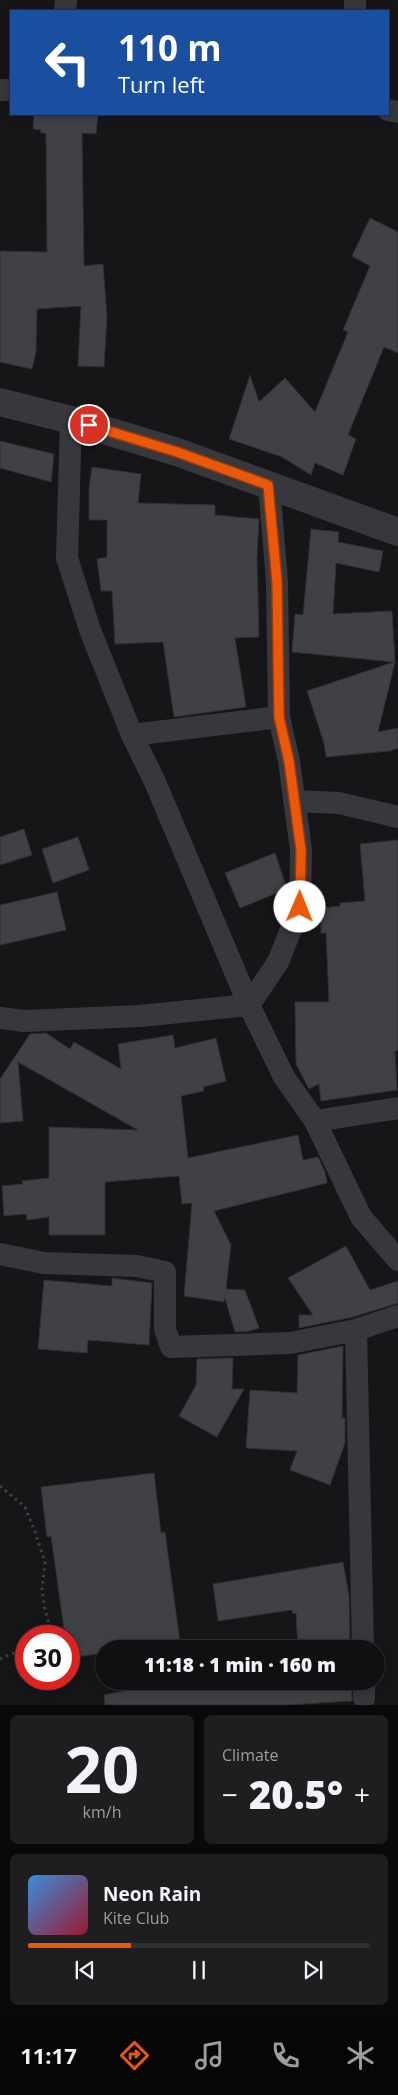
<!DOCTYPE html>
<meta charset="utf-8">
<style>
:root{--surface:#101012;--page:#1e1e20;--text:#f1f3f6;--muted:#9c9d9f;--line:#303032;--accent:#ea580c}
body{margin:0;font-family:"Open Sans",sans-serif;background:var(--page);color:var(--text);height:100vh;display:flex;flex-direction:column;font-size:19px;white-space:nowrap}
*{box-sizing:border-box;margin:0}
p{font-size:16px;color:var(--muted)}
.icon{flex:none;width:28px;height:28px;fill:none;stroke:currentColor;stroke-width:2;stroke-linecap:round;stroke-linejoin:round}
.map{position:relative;height:1705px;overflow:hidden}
.side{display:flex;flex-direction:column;gap:10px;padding:10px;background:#09090a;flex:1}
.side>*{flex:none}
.top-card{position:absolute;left:10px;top:10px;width:379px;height:105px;border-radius:0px;box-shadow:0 2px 12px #0003,0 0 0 1px var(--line);background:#1a4fa0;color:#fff;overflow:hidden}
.speed{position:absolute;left:15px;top:1625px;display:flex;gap:10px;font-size:25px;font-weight:700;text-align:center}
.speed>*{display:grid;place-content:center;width:65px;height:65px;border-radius:50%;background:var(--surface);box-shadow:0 2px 12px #0003,0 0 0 1px var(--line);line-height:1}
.speed .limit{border:8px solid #d22;background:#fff;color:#111}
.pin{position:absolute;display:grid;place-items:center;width:42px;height:42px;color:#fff;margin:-21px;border:2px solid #fff;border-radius:50%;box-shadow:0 1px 5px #0007}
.me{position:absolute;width:55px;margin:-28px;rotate:1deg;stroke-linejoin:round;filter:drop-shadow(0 0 4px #0008)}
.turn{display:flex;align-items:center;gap:18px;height:105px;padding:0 25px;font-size:22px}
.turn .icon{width:65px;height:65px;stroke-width:2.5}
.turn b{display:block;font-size:35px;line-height:42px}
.big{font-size:38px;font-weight:800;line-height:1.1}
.side .card{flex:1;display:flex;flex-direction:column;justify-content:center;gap:8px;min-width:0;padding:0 18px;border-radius:8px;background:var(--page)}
.side .dial{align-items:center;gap:0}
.dial b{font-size:65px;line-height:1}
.song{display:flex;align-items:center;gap:15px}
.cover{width:60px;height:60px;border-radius:8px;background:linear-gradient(135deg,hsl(210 70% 55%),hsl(350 70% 35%))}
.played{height:5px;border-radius:2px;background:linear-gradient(90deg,var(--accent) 30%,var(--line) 30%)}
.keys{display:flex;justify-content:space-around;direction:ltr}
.heat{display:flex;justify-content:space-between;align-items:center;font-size:28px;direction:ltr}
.side .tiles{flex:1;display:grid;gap:10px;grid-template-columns:1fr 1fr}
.card:last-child{grid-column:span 2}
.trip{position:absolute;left:95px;top:1640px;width:290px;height:50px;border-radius:25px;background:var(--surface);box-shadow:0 2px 12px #0003,0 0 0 1px var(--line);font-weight:800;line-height:50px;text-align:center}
.menu{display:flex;height:80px;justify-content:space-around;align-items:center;background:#060607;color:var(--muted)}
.menu .icon{width:35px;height:35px}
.menu .selected{color:var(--accent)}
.menu b{font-size:22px;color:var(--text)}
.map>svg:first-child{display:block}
</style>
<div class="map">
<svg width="398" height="1705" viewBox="0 0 398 1705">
<rect width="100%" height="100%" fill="#161618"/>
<g fill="#404145" stroke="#303034">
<path d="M34 114H98L96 134 82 133 84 266 103 264 107 317 104 367 78 366 81 306 37 309 36 352 32 369 0 362V251L47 252 46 133H41V130L33 129Z"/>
<path d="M370 218 398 232V353L384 347 348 435 356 439 343 475 315 463 311 475 282 457 229 439 250 375 259 402 285 378 315 412 348 332 343 330 370 266 352 256Z"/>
<path d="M0 441 54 454 51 482 0 468Z"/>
<path d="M92 467 141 474 138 503 215 505V515L259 519 257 557 259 637 235 638 246 707 174 717 163 642 115 644 112 591H101L97 559 107 557V520H89V488Z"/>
<path d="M311 529 339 532 338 542 383 551 379 572 336 563 333 614 392 611 395 662 378 732 398 728V748L390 751 326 757 324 743 307 691 394 662 292 652 295 614 303 615Z"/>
<path d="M24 829 32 855 0 865V837Z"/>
<path d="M78 837 89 870 53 883 42 849Z"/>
<path d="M398 840V1051H395L397 1090 321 1101 319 1084 309 1089 296 1064 295 1002H329L326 933H321V908L340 906V903L365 901 360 844Z"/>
<path d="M275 853 287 889 240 908 225 873Z"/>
<path d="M57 892 66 930 0 945V905Z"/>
<path d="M46 1033 70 1049 74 1042 121 1069 118 1044 173 1035 175 1048 216 1038 226 1081 203 1087 204 1091 181 1096 188 1158 298 1135 303 1160 318 1157 325 1172 327 1183 214 1211 231 1245 226 1289 245 1290 259 1328 250 1331 235 1332 225 1298 224 1302 184 1296 192 1203 182 1204 179 1176 105 1182V1235H49V1217L27 1220 26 1214 4 1216 2 1186 23 1184 22 1181 49 1178V1127L138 1130 18 1062 23 1121 0 1123V1079L30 1034Z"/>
<path d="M346 1246 370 1290 398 1281V1303L353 1317 299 1328V1315H313L288 1278Z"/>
<path d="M112 1278 152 1283 149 1345 88 1340 87 1353 38 1349 44 1280 112 1286Z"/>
<path d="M343 1346 342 1418H345V1443L330 1485 290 1470 297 1451 246 1448 250 1390 297 1393 298 1355Z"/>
<path d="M233 1358 232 1389H244L217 1437 179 1416 196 1385 197 1359Z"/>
<path d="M154 1473 161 1533 165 1532 180 1642 134 1649H104V1653L69 1658V1636H65L51 1536 47 1537 41 1487Z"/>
<path d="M343 1562 349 1596 350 1649H298L296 1613 293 1614 292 1610 218 1621 213 1584Z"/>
<path d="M173 1681H351L352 1701 286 1705H105L104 1695Z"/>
</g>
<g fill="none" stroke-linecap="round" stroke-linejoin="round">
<g stroke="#3d3f44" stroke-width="3" stroke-dasharray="2.5 4" stroke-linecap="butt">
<path d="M0 1486 25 1507 35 1532 45 1562 42 1589 45 1610 51 1630 42 1636"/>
<path d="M0 1659 26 1648"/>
</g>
<g stroke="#37383d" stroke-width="22">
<path d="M355 0V11"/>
<path d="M65 11 66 0"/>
<path d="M0 90H11"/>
<path d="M388 110 398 112"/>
<path d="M71 420 67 558 90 630 132 735 155 782 249 1005 284 1077 315 1121 361 1217 398 1260"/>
<path d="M132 735 279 717"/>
<path d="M294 801 339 803 398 817"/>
<path d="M0 1018 24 1021 140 1016 249 1005 278 962 300 907 301 850 289 761 279 717 277 582 269 485"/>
<path d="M315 1121 398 1108"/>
<path d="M0 1254 44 1263 137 1266 165 1272V1329L171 1347 290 1343 356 1330 398 1316"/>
<path d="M356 1330 363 1649"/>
<path d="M364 1681V1698"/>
</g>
<path stroke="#37383d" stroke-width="28" d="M0 402 71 420 177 452 398 532"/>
</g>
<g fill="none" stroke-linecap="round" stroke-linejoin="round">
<defs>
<path id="route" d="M89 425 177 452 268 485 277 582 279 717 289 761 301 850 300 907"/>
</defs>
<use href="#route" stroke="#983908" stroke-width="12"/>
<use href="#route" stroke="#ea580c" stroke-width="9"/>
</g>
</svg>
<div class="speed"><div class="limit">30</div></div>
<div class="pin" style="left:89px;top:425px;background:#d93025"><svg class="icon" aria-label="arrive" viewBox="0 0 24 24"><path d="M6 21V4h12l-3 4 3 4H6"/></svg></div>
<svg class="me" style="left:300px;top:907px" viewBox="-20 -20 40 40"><circle r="19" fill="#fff"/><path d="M0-13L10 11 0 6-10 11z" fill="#ea580c"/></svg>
<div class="trip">11:18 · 1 min · 160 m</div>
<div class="top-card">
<div class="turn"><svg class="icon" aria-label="left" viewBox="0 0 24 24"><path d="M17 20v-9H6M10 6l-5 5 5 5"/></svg><div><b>110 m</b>Turn left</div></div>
</div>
</div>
<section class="side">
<div class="tiles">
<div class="card dial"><b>20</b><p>km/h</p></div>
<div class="card"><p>Climate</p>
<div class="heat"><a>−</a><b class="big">20.5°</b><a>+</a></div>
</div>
<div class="card">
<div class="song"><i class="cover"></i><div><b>Neon Rain</b><p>Kite Club</p></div></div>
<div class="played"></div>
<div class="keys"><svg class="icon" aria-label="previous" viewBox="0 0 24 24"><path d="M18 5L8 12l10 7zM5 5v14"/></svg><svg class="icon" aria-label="pause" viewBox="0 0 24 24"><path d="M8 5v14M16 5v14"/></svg><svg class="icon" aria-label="next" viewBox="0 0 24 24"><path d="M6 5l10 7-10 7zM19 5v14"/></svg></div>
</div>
</div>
</section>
<nav class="menu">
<b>11:17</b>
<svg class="icon selected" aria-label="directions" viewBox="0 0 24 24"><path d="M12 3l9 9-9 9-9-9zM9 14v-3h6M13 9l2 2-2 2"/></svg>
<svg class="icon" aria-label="music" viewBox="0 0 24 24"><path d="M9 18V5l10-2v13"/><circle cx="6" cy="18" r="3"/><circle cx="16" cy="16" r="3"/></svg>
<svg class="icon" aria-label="phone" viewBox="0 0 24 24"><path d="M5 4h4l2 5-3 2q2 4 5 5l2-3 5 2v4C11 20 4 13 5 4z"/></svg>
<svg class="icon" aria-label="climate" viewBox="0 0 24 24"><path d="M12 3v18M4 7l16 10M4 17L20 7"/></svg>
</nav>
